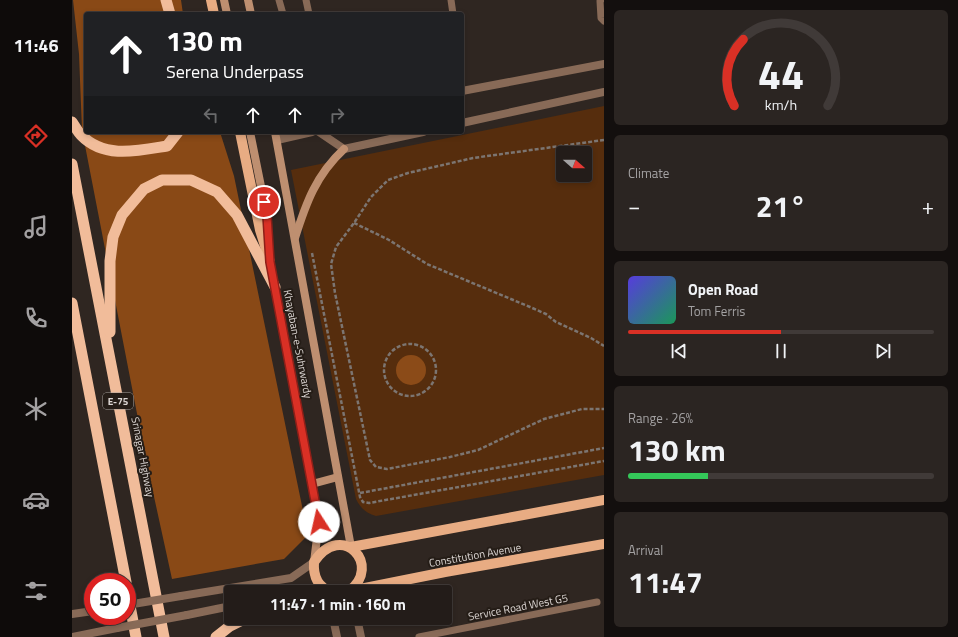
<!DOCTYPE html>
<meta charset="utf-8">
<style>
:root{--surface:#231c19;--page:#2b2522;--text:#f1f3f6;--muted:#a3a1a2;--line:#403a38;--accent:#d93025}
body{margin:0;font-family:"Titillium Web",sans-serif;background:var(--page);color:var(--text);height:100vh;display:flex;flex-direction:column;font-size:15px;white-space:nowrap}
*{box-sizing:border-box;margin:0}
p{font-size:13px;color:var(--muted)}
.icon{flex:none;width:22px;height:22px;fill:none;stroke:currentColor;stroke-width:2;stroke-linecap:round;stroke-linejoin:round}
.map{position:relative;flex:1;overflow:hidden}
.panel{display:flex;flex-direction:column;gap:10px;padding:10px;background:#130f0e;width:354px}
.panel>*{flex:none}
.hud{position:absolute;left:12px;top:12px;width:380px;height:122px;border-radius:4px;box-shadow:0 2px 6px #0003,0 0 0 1px var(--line);background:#202124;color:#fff;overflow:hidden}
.needle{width:26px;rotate:111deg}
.fabs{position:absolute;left:484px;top:146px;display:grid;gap:8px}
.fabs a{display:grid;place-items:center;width:36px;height:36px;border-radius:4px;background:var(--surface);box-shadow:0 2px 6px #0003,0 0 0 1px var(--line);font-size:20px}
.speed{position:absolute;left:12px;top:573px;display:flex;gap:8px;font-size:20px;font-weight:700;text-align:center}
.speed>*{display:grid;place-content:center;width:52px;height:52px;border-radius:50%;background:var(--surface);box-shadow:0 2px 6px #0003,0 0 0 1px var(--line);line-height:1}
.speed .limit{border:6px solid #d22;background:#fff;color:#111}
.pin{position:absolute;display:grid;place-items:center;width:34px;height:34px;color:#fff;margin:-17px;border:2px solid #fff;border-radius:50%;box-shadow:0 1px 4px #0007}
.me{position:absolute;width:44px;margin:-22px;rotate:350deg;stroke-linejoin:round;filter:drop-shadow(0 0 3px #0008)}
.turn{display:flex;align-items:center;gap:14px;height:84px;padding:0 16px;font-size:18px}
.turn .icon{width:52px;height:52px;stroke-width:2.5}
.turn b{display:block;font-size:28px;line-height:34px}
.lanes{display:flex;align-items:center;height:38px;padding:0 16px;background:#0003;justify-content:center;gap:20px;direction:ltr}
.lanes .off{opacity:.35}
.big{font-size:30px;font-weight:700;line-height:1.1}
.panel .card{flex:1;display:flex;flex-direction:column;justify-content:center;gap:6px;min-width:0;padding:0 14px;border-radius:6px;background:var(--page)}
.panel .dial{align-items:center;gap:0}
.dial svg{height:104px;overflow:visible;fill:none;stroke:var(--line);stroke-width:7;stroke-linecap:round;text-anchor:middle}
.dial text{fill:var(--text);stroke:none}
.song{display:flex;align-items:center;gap:12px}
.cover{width:48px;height:48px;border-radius:6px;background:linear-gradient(135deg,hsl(250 70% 55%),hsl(150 70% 35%))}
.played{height:4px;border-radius:2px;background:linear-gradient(90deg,var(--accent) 50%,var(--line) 50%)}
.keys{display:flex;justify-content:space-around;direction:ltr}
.heat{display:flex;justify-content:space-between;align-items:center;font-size:22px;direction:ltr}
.charge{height:6px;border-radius:3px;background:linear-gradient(90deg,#34c759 26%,var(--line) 0)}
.trip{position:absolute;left:152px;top:585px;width:228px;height:40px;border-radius:4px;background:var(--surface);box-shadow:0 2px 6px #0003,0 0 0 1px var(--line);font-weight:700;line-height:40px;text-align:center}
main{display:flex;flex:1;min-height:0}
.menu{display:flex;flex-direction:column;width:72px;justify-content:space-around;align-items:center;background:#0e0b0a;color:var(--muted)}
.menu .icon{width:28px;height:28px}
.menu .current{color:var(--accent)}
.menu b{font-size:18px;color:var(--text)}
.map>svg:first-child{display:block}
</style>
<main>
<nav class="menu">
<b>11:46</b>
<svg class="icon current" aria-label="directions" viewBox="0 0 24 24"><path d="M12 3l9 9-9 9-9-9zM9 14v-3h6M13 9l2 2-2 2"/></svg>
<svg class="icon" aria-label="music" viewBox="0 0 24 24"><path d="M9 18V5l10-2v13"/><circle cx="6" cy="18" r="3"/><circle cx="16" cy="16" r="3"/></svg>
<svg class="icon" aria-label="phone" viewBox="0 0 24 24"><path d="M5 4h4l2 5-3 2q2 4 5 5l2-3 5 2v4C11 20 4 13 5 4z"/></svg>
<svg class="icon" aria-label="climate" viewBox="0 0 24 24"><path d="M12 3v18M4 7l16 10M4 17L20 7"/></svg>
<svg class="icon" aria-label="car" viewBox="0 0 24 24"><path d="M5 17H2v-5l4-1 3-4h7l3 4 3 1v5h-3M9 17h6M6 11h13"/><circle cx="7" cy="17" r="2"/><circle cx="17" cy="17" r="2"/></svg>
<svg class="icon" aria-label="filters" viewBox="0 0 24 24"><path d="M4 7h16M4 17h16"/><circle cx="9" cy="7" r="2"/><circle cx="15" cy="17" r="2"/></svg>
</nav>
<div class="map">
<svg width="532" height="637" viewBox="0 0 532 637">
<rect width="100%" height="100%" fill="#2f2621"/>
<path fill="#562d0d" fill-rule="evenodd" d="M532 106V475L304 516C294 513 289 509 284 499L219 170ZM491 153H513V175H491Z"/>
<path fill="#894916" d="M1 0H109L111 14H14V132H148L162 176 236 535 212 559 100 579 74 460 10 130 7 54Z"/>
<circle fill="#8b4b18" cx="339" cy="370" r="15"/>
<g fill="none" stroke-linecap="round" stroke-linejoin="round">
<g stroke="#7c7571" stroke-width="2.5" stroke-dasharray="4 2" stroke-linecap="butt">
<path d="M532 140 401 158 336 173 316 180 299 197 282 223 264 247 259 264 263 293 298 460 304 467 315 469 378 457 406 450 472 419 510 409H532"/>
<path d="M282 223 317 240 355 264 458 307 474 314 484 322 519 338 532 346"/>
<path d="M240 253 288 497 291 502 297 503 532 461"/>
<circle cx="338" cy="370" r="26"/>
<path d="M288 493 532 448"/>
</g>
<g stroke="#886a57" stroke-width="7">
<path d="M207 0 211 14"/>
<path d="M234 0 237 14"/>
<path d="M379 0 381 14"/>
<path d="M529 0 528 1 529 18 532 21"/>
<path d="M347 637 525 602"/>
</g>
<g stroke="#886a57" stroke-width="8">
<path d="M390 91 532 64"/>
<path d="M390 123 532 92"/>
<path d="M247 132 272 149 351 132"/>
<path d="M205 140 240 132"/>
<path d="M230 592 249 586"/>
<path d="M109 596 219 578 242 562"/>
<path d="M0 614 21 611"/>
<path d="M115 615 159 606"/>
<path d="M0 637 45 628"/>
</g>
<g stroke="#886a57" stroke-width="8">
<path d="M261 618 265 637"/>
<path d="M285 618 289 637"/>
</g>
<g stroke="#be8f70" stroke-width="8">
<path d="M152 0 155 14"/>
<path d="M176 0 179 14"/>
<path d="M178 132 195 216 198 262 203 287 247 522 242 562"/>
<path d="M203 132 279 547"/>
<path d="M223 238C234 203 244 175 272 149"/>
<path d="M240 484 266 477"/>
</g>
<g stroke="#e8ac83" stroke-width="10">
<path d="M139 0 142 14"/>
<path d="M168 132 188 230 198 262"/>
<path d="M279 547 532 500"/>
<path d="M278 591 373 572 532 544"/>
<path d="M260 592C246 588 241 576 242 562 270 520 311 566 277 591"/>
</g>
<g stroke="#f1bc9a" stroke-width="11">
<path d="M94 0 98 14"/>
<path d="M0 122C3 126 5 131 9 135 32 159 65 151 95 146L106 132"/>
<path d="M0 164 92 637"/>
<path d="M0 303 54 582"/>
<path d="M38 332V261L41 237 50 215 72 189 90 180H119L145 192 165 215 203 287"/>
<path d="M55 590 64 637"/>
<path d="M253 592 256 591"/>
<path d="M144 637 158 626 174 618"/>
</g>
<g stroke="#886a57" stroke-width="8">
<path d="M55 605 109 596"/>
<path d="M45 628 115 615"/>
</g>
</g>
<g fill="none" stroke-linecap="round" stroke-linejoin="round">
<defs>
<path id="route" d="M192 202 195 216 198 262 247 522"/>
</defs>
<use href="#route" stroke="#8d1f18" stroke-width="10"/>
<use href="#route" stroke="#d93025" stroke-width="7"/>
</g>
<g text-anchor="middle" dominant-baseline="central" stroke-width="4" stroke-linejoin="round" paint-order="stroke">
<rect fill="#251d17" stroke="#a6a09c" stroke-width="1" x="31" y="393" width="30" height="16" rx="3"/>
<g font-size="10" font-weight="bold" fill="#ded8d5">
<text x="46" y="401">E-75</text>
</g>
<g font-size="11" fill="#ded8d5" stroke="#251d17">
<text transform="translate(226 344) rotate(79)">Khayaban-e-Suhrwardy</text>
<text transform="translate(71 457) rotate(79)">Srinagar Highway</text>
<text transform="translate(403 555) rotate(-10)">Constitution Avenue</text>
<text transform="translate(446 607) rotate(-11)">Service Road West G5</text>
</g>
</g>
</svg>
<div class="fabs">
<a><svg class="needle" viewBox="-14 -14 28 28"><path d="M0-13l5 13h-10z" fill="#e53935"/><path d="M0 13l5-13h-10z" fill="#a3a1a2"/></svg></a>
</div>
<div class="speed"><div class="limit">50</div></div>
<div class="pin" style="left:192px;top:202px;background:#d93025"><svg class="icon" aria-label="arrive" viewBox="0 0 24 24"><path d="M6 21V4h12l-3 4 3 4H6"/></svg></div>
<svg class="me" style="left:247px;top:522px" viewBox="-20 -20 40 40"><circle r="19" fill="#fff"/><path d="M0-13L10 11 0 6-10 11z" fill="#d93025"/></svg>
<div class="trip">11:47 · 1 min · 160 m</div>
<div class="hud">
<div class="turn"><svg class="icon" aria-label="ahead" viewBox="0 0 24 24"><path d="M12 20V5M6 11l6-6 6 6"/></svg><div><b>130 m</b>Serena Underpass</div></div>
<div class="lanes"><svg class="icon off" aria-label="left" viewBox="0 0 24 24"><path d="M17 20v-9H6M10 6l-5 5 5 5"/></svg><svg class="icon" aria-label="ahead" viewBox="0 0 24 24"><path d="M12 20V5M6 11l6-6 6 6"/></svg><svg class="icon" aria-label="ahead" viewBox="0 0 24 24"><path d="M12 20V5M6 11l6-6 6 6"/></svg><svg class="icon off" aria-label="right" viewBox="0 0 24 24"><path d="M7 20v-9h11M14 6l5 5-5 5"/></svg></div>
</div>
</div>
<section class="panel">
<div class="card dial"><svg viewBox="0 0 100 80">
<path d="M14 69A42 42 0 1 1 86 69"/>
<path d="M14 69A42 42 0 0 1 21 18" stroke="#d93025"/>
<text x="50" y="56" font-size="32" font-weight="700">44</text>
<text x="50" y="72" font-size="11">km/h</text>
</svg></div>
<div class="card"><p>Climate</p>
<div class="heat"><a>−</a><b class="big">21°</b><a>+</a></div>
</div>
<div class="card">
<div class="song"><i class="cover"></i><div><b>Open Road</b><p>Tom Ferris</p></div></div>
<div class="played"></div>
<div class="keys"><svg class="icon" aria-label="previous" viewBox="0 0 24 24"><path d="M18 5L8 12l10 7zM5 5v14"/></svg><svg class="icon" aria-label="pause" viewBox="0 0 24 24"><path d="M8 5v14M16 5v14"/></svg><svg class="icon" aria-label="next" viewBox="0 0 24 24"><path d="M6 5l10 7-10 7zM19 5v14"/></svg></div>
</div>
<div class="card"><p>Range · 26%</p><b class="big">130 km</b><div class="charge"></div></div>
<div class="card"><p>Arrival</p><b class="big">11:47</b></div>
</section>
</main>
